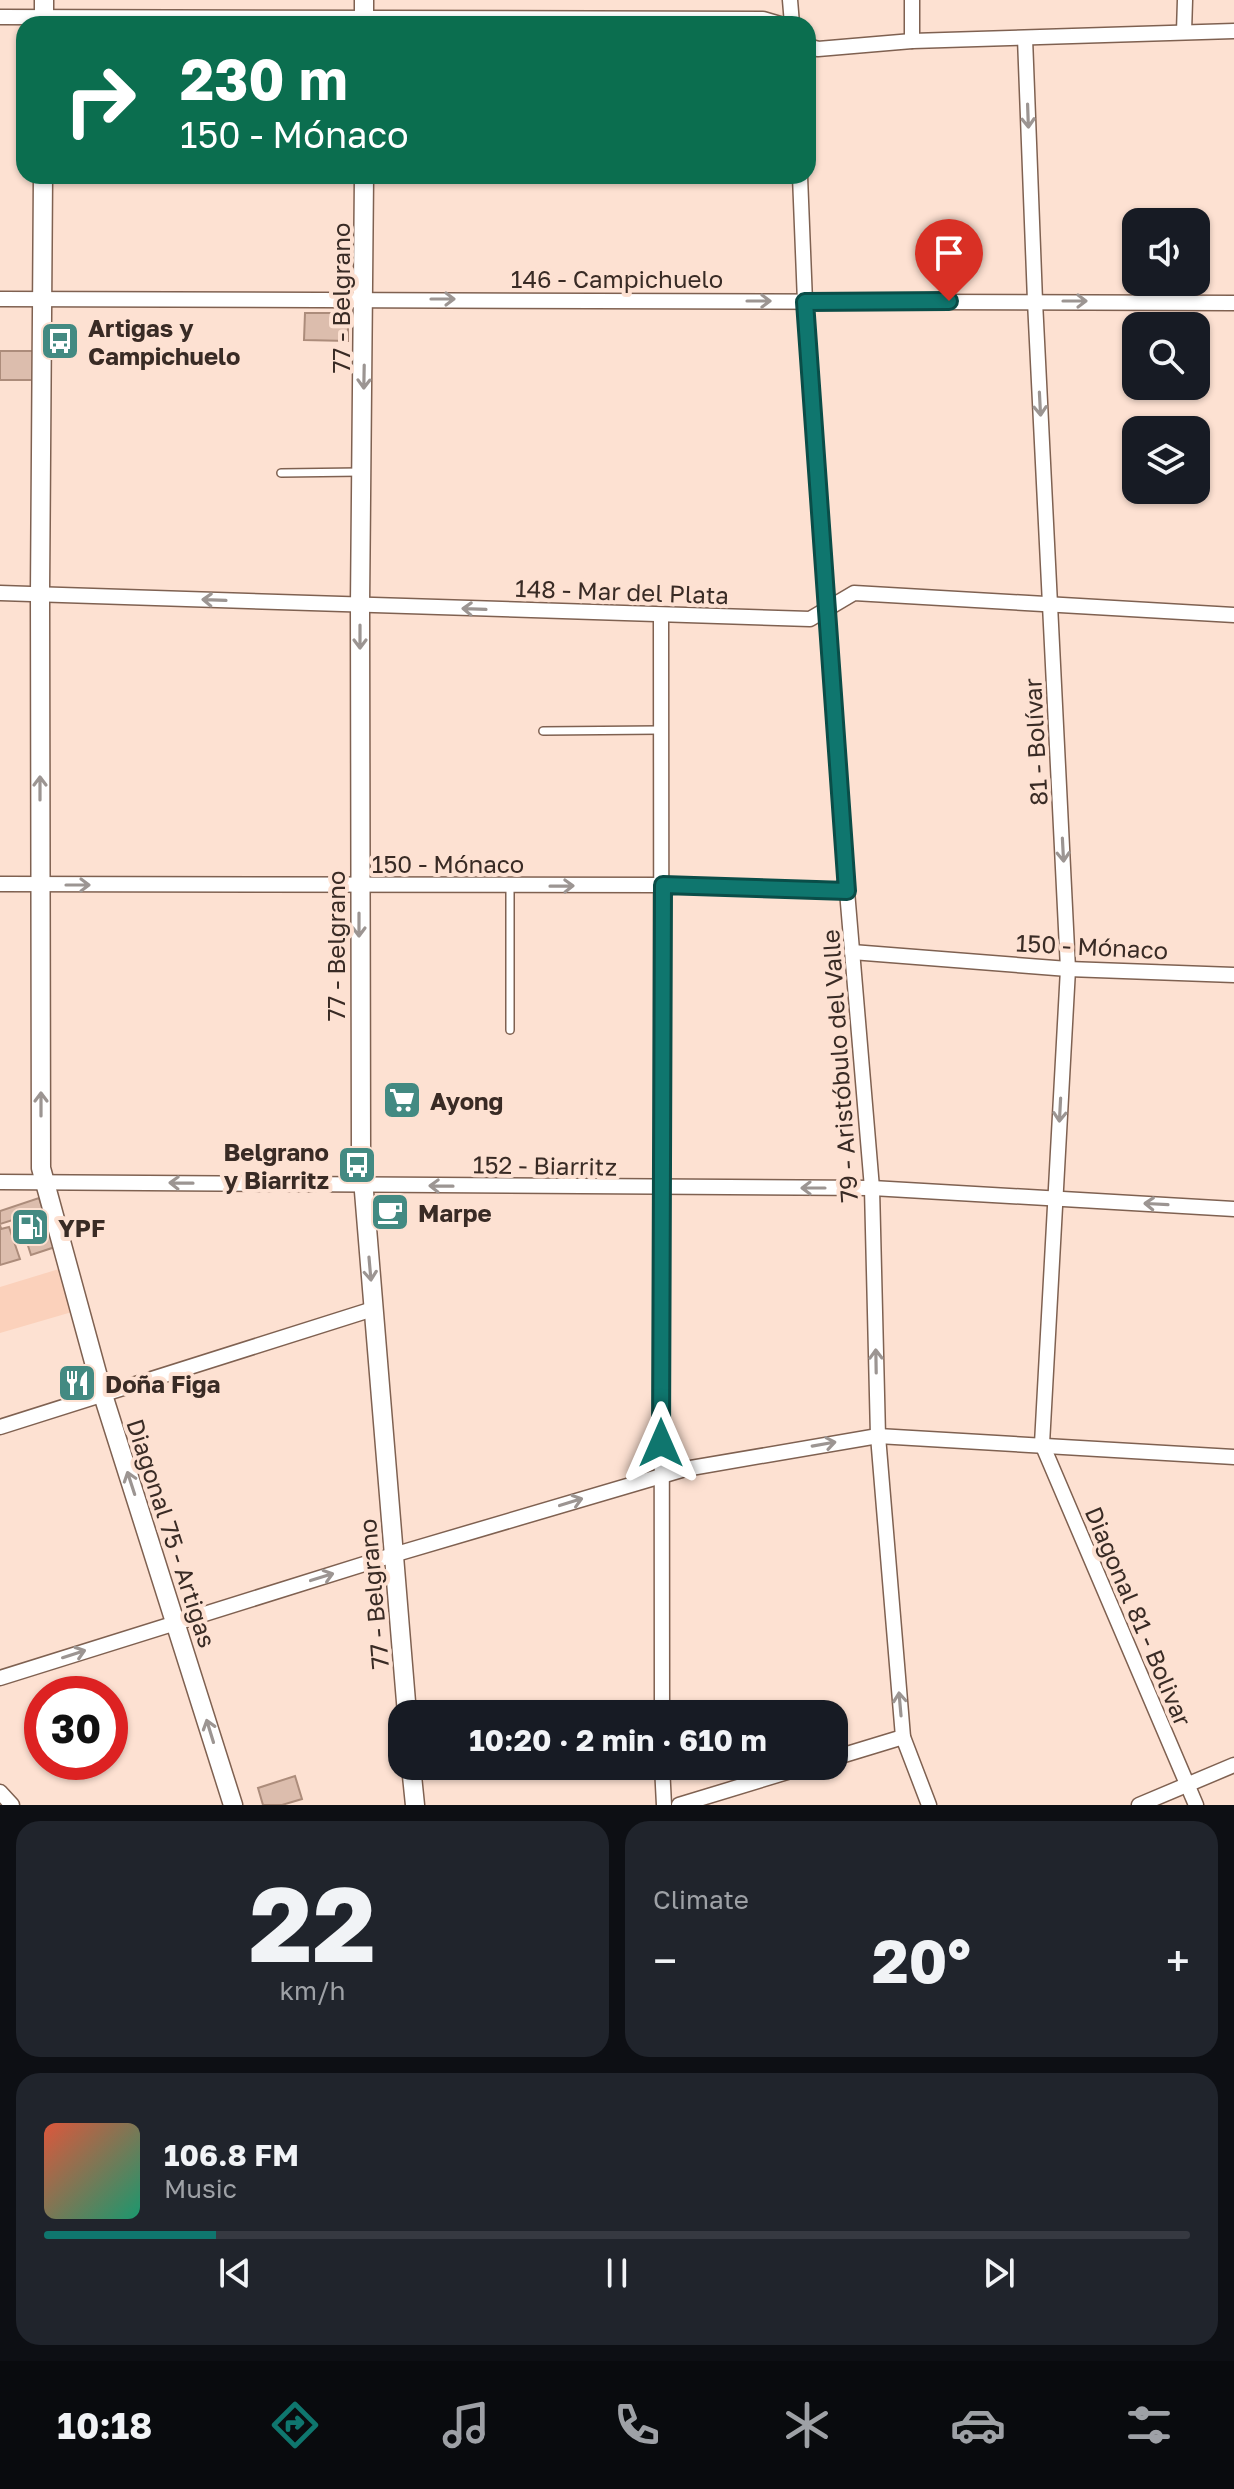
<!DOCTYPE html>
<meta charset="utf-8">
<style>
:root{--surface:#171b24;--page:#20242c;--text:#f1f3f6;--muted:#9ea1a6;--line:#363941;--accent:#0f766e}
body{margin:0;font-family:"Golos Text",sans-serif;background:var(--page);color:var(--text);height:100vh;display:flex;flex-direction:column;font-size:30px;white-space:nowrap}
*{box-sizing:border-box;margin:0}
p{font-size:26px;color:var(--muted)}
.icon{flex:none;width:44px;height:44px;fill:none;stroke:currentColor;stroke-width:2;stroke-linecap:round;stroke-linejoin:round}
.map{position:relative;height:1805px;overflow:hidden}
.details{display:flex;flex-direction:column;gap:16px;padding:16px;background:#0d0f14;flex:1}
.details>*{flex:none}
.guide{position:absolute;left:16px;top:16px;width:800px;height:168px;border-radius:24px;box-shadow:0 2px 6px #0004;background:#0b6e4f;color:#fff;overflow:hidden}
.controls{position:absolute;left:1122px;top:208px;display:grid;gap:16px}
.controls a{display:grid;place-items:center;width:88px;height:88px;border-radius:16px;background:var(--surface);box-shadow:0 2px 6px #0004;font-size:40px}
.speed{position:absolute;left:24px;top:1676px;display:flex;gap:16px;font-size:40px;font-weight:700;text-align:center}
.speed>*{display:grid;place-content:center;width:104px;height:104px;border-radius:50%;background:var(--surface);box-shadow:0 2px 6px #0004;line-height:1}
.speed .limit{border:12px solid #d22;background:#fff;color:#111}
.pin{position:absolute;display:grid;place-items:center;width:68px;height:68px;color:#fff;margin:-82px -34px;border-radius:50% 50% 50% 0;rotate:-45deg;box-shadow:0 0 8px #0007}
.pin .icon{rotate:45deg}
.me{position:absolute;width:88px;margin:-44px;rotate:0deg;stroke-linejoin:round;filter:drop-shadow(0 0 6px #0008)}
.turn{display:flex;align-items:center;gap:28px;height:168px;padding:0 32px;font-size:36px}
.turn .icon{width:104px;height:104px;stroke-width:2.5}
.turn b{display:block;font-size:56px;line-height:68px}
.big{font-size:60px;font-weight:700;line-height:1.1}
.details .widget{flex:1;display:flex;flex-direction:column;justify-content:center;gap:12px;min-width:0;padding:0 28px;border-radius:24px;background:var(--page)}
.details .dial{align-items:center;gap:0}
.dial b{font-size:104px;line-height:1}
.song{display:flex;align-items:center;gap:24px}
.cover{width:96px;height:96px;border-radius:12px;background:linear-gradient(135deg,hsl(10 70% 55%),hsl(160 70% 35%))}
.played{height:8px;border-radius:4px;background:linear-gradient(90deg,var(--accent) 15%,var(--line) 15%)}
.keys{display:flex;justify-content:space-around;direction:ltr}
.heat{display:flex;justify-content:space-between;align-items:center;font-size:44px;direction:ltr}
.details .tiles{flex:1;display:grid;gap:16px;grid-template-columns:1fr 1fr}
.widget:last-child{grid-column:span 2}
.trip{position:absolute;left:388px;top:1700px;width:460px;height:80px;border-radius:24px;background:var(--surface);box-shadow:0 2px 6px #0004;font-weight:700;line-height:80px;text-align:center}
.dock{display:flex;height:128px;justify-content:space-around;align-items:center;background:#090b0e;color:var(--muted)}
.dock .icon{width:56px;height:56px}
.dock .current{color:var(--accent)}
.dock b{font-size:36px;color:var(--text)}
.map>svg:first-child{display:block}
</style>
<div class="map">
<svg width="1234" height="1805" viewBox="0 0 1234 1805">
<rect width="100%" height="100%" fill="#fde1d2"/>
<path fill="#fbd1bb" d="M59 1269 72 1312 0 1333V1287Z"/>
<g fill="#dcbdad" stroke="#ac8c7b" stroke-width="2">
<path d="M305 313H348V341L304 340Z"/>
<rect x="0" y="351" width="33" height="29"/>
<path d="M39 1198 55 1247 31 1255 19 1218 0 1224V1211Z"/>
<path d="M0 1225 1 1229 9 1227 20 1259 0 1265Z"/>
<path d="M295 1776 302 1799 282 1805H263L258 1788Z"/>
</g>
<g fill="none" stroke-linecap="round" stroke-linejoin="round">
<defs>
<g id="service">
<path d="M281 473 361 472"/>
<path d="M543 731 660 730"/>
<path d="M510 886V1030"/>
</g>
<g id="minor">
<path d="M790 0 792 24"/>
<path d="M0 17 763 19 780 24"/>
<path d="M1184 32 1185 0"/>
<path d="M1025 38 1035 301 1068 969 1042 1444 1196 1805"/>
<path d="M912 41V0"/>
<path d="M808 46 818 49 912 41 1234 31"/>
<path d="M800 176 805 302 847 891 872 1188 878 1436 903 1737 929 1805"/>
<path d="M0 299 1234 303"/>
<path d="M0 593 810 619 854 593 1234 615"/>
<path d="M661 615 662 1714"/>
<path d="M0 884 663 885 847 891"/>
<path d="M852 952 1068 969 1234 975"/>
<path d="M0 1182 872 1188 1234 1209"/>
<path d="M0 1427 373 1309"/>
<path d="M0 1678 393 1555 685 1469 878 1436 1234 1457"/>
<path d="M834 1758 903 1737"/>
<path d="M662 1766 664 1805"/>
<path d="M0 1792 12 1805"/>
<path d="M679 1805 807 1766"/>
<path d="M1139 1805 1234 1765"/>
</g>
<g id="tertiary">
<path d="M44 24V0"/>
<path d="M364 24V0"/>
<path d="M43 176 40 593 41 1168 103 1395 233 1805"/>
<path d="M364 176 360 605 361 1155 407 1714"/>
<path d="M411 1766 415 1805"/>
</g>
</defs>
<use href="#service" stroke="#7f6151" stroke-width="10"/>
<use href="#minor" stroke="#7f6151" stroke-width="17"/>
<use href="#tertiary" stroke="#7f6151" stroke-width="21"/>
<use href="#service" stroke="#fff" stroke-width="7"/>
<use href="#minor" stroke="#fff" stroke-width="14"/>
<use href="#tertiary" stroke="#fff" stroke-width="18"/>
</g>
<defs><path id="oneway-shaft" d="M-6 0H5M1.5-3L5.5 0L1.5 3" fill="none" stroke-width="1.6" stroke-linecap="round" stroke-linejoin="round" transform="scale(2)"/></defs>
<g stroke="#9c9592">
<use href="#oneway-shaft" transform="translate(1028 116) rotate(88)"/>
<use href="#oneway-shaft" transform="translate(443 299)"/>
<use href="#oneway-shaft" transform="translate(759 301)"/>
<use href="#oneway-shaft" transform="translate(1075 301)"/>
<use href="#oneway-shaft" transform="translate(364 377) rotate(91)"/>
<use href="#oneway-shaft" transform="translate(1040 404) rotate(87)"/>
<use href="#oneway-shaft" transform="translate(214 600) rotate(-178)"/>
<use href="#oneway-shaft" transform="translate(474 609) rotate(-178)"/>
<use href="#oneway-shaft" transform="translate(360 637) rotate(90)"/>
<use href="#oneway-shaft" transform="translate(40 788) rotate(-90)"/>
<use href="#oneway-shaft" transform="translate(1063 850) rotate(87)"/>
<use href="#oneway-shaft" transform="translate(78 885)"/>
<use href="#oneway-shaft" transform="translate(562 886) rotate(-1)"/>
<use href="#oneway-shaft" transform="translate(359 925) rotate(90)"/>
<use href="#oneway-shaft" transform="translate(41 1104) rotate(-90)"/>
<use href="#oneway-shaft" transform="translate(1060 1110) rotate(93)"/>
<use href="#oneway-shaft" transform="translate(181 1183) rotate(-179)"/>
<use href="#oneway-shaft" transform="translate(441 1186) rotate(-179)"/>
<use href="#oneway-shaft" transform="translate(813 1188) rotate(-180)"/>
<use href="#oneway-shaft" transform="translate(1156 1204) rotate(-177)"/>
<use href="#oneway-shaft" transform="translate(370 1269) rotate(85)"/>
<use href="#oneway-shaft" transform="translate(876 1361) rotate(-91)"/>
<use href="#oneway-shaft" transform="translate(824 1444) rotate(-10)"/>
<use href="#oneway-shaft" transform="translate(131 1483) rotate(-108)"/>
<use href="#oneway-shaft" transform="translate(571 1502) rotate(-17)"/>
<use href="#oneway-shaft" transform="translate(322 1577) rotate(-17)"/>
<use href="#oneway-shaft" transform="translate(74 1654) rotate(-18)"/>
<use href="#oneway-shaft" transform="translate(900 1704) rotate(-95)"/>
<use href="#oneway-shaft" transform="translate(210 1731) rotate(-107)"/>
</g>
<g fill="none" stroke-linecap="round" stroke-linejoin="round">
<defs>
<path id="route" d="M661 1443 663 885 847 891 805 302 949 301"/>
</defs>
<use href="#route" stroke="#0a4d48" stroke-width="20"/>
<use href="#route" stroke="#0f766e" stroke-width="14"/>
</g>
<defs>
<symbol id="bus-square" viewBox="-11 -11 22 22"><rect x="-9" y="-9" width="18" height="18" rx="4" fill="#438a82" stroke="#fde1d2"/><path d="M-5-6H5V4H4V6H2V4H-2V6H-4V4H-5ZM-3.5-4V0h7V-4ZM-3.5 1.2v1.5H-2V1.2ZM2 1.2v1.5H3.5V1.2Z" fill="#fff"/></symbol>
<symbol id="supermarket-square" viewBox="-11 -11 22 22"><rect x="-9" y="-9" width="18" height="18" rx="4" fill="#438a82" stroke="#fde1d2"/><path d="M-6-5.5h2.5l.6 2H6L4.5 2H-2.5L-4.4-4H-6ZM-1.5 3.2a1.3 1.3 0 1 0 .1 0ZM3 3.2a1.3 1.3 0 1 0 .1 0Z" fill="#fff"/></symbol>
<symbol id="cafe-square" viewBox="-11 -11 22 22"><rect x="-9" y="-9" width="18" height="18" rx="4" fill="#438a82" stroke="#fde1d2"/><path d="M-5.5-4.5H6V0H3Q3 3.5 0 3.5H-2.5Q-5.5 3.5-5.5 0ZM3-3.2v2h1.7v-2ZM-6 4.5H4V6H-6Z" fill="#fff"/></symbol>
<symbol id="fuel-square" viewBox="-11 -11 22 22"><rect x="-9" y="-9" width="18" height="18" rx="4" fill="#438a82" stroke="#fde1d2"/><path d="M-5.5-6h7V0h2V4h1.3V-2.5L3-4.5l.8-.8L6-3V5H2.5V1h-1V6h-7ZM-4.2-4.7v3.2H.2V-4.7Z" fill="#fff"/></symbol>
<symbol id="restaurant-square" viewBox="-11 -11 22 22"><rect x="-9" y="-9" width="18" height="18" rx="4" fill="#438a82" stroke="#fde1d2"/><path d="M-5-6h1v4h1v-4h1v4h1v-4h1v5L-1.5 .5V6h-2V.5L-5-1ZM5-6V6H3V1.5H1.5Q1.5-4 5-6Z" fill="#fff"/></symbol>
</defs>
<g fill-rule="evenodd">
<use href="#bus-square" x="38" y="319" width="44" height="44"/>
<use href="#supermarket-square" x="380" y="1078" width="44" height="44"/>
<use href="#bus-square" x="335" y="1143" width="44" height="44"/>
<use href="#cafe-square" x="368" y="1190" width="44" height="44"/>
<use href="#fuel-square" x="8" y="1205" width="44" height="44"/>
<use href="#restaurant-square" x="55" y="1361" width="44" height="44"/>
</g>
<g text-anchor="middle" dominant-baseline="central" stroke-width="8" stroke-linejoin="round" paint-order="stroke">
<g font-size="24" fill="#392b25" stroke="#fde1d2">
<text x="617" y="278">146 - Campichuelo</text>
<text transform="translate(340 298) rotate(-90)">77 - Belgrano</text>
<text transform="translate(622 591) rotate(2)">148 - Mar del Plata</text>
<text transform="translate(1035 742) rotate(-93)">81 - Bolívar</text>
<text x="448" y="863">150 - Mónaco</text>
<text transform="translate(335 946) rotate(-90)">77 - Belgrano</text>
<text transform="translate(1092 946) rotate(3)">150 - Mónaco</text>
<text transform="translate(839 1066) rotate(-94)">79 - Aristóbulo del Valle</text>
<text transform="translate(545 1165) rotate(1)">152 - Biarritz</text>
<text transform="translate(172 1533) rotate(72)">Diagonal 75 - Artigas</text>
<text transform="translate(373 1594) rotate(-95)">77 - Belgrano</text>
<text transform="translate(1139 1616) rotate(67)">Diagonal 81 - Bolivar</text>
</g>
<g font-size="24" font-weight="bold" fill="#392b25" stroke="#fde1d2" text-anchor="start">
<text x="88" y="327">Artigas y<tspan x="88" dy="28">Campichuelo</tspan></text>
<text x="430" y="1100">Ayong</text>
<text x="329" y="1151" text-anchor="end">Belgrano<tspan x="329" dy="28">y Biarritz</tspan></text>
<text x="418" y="1212">Marpe</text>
<text x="58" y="1227">YPF</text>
<text x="105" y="1383">Doña Figa</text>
</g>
</g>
</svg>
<div class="controls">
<a><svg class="icon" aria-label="sound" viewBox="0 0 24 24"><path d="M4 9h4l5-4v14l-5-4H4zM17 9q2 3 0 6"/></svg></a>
<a><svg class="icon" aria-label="search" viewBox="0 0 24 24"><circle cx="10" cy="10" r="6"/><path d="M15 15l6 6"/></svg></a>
<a><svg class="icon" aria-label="layers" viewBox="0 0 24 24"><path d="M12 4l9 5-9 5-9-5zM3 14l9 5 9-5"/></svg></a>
</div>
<div class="speed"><div class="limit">30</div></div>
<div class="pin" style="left:949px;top:301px;background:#d93025"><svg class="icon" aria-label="arrive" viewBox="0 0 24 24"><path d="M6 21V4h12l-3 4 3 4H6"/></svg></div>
<svg class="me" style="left:661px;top:1443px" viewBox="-20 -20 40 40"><path d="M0-17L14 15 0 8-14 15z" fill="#0f766e" stroke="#fff" stroke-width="4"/></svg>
<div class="trip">10:20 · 2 min · 610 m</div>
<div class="guide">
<div class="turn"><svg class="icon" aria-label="right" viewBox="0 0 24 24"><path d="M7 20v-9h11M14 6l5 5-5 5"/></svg><div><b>230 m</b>150 - Mónaco</div></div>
</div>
</div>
<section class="details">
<div class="tiles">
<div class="widget dial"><b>22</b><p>km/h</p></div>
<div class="widget"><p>Climate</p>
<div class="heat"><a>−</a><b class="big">20°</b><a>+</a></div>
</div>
<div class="widget">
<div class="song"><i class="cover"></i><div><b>106.8 FM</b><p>Music</p></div></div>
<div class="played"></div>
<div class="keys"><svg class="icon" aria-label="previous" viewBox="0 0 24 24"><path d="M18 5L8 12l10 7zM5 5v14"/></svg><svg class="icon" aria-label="pause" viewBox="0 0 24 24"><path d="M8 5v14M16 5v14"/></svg><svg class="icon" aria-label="next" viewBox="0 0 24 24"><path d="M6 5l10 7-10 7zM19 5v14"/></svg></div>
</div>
</div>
</section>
<nav class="dock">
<b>10:18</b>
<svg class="icon current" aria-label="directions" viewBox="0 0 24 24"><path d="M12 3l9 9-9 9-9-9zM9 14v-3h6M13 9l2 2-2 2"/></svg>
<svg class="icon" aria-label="music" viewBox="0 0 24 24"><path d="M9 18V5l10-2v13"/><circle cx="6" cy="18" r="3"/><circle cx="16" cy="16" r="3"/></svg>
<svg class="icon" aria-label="phone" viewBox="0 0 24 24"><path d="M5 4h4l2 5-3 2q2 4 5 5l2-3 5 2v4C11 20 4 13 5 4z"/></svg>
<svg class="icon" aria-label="climate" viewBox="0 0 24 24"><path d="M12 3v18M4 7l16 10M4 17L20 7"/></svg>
<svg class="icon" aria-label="car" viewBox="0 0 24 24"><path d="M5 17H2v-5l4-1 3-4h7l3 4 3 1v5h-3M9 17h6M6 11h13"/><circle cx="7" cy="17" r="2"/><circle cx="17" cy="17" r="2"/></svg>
<svg class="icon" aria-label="filters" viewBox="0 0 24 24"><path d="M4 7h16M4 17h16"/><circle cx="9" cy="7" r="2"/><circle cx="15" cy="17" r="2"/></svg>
</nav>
